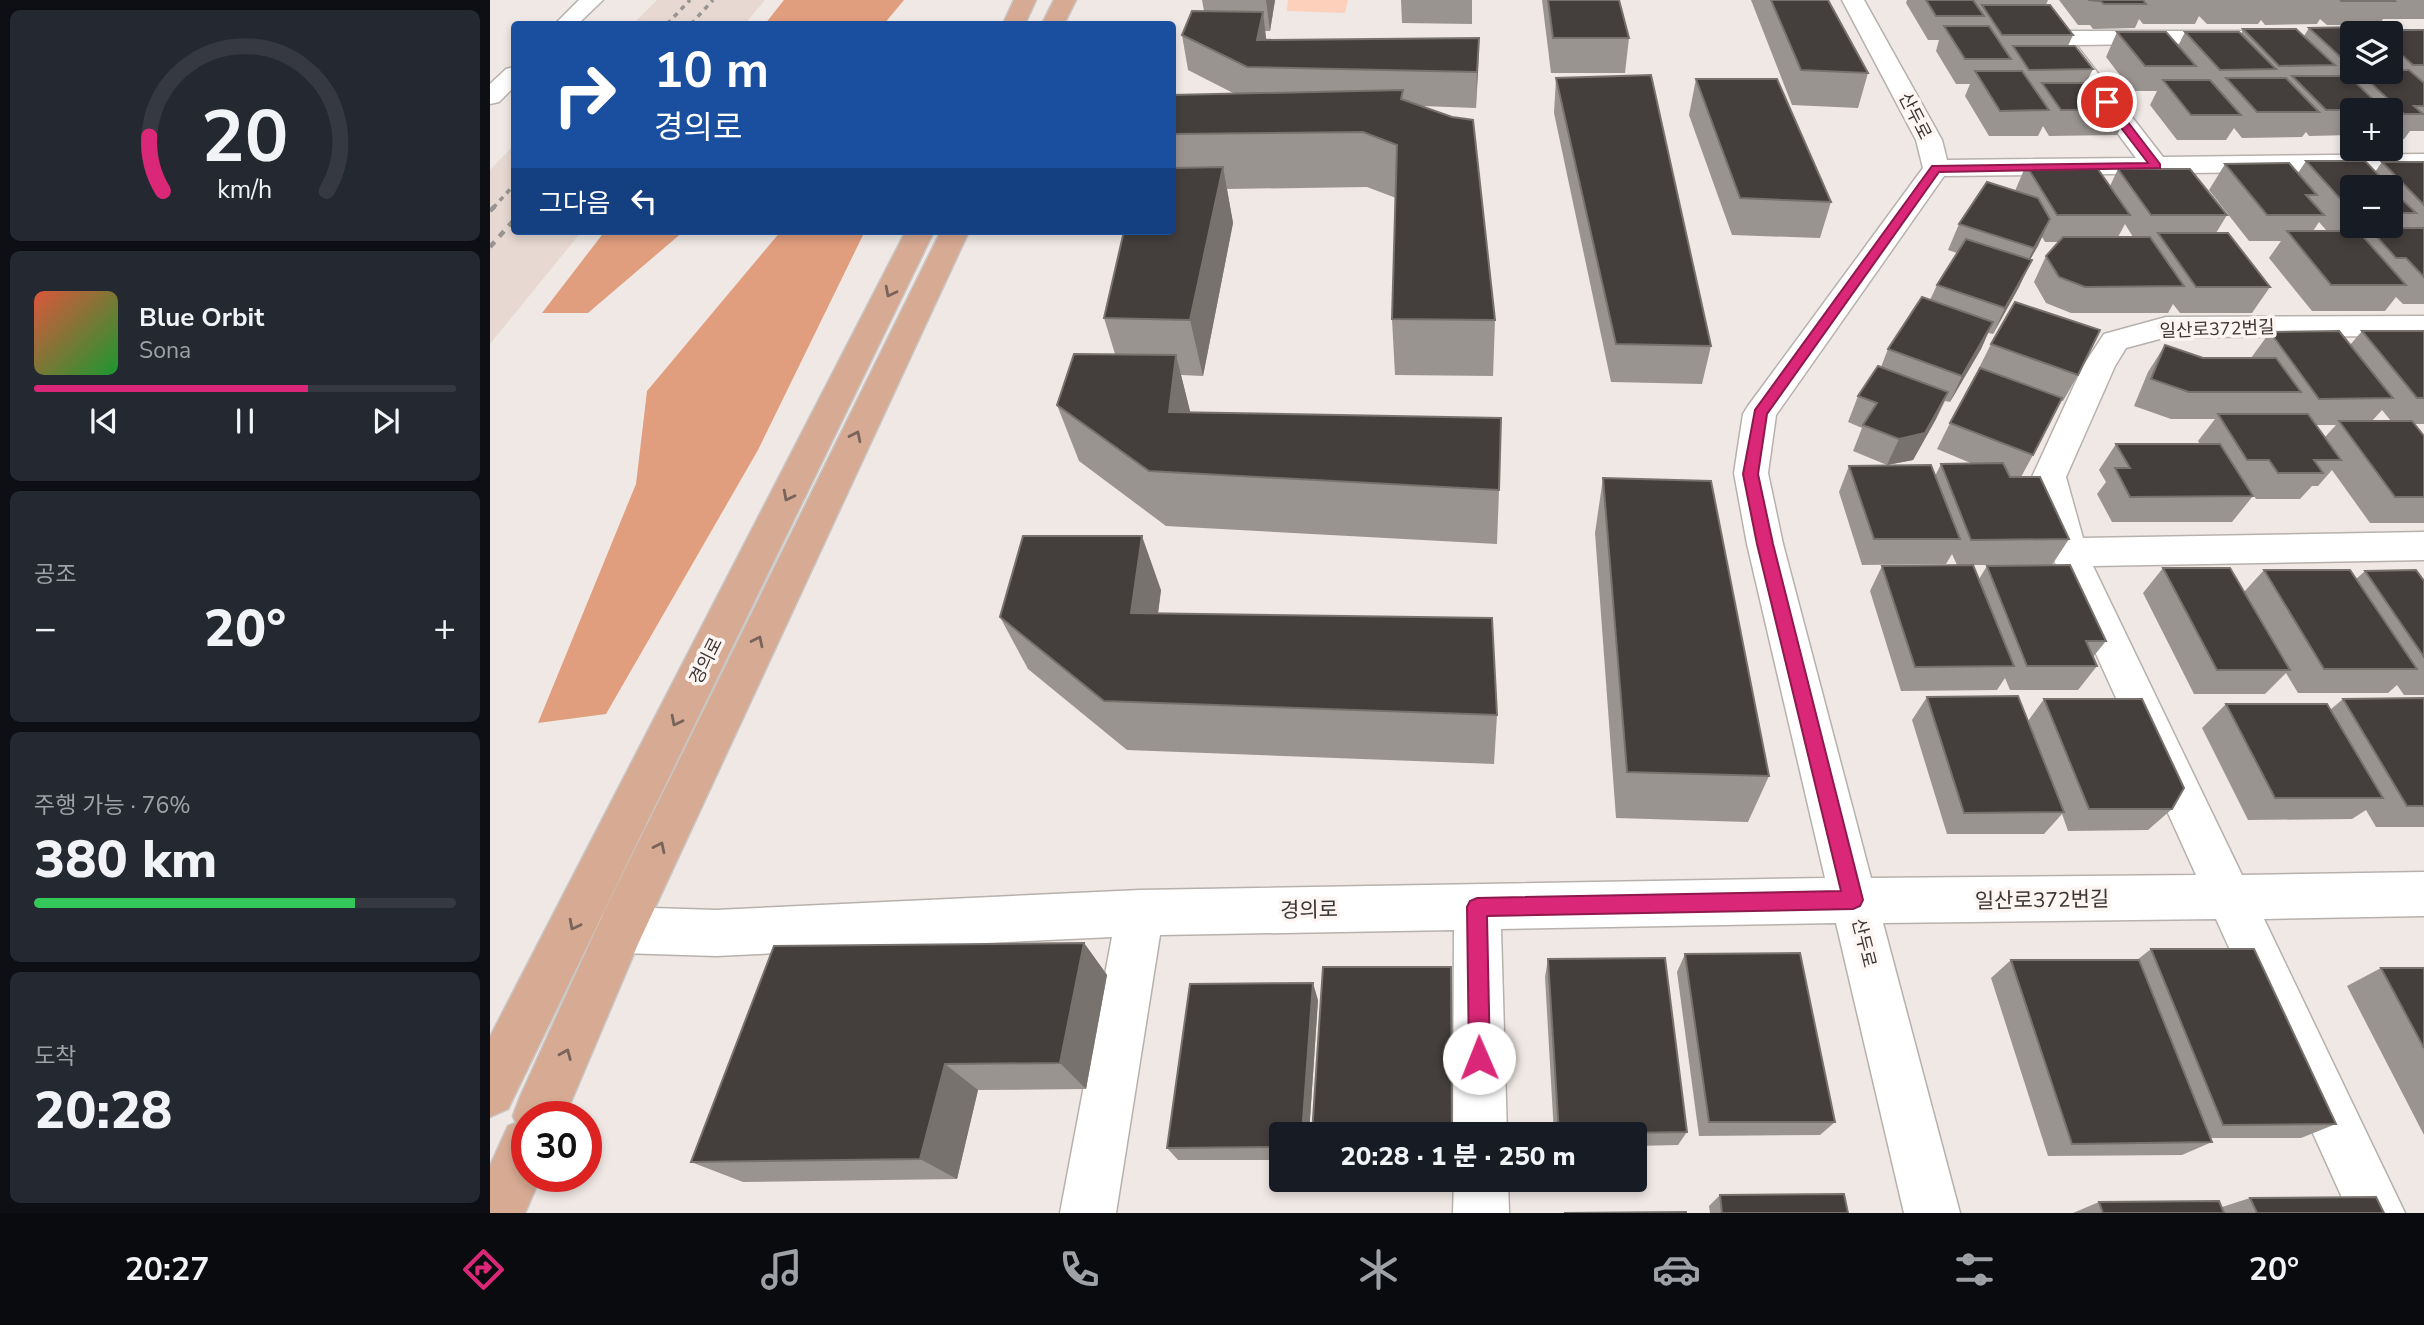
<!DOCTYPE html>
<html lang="ko">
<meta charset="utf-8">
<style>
:root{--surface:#171b24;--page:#242831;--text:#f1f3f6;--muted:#9ea1a6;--line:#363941;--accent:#db2777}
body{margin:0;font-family:"Nunito Sans","Noto Sans KR",sans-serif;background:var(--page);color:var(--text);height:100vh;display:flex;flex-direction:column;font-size:26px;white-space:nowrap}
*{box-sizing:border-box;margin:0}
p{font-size:23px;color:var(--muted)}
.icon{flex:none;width:38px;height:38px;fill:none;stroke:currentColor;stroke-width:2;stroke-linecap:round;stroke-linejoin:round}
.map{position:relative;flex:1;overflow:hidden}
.panel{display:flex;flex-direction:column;gap:10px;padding:10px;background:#0d0f14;width:490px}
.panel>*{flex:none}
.top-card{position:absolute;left:21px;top:21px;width:665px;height:214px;border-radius:7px;box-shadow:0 4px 10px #0003;background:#1a4fa0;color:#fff;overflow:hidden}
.controls{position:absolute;left:1850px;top:21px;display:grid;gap:14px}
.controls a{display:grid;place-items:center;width:63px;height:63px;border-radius:7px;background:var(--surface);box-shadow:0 4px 10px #0003;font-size:35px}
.speed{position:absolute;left:21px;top:1101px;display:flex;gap:14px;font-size:35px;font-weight:700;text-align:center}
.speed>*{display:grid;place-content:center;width:91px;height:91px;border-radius:50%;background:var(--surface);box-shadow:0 4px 10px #0003;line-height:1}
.speed .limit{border:10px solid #d22;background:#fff;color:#111}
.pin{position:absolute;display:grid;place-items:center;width:60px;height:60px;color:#fff;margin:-30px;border:4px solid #fff;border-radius:50%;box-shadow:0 2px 7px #0007}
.me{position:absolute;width:77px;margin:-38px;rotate:359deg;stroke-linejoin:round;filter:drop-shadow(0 0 5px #0008)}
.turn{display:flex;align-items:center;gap:24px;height:147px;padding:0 28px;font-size:32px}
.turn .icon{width:91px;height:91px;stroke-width:2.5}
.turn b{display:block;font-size:49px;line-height:60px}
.then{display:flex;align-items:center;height:66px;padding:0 28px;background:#0003;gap:14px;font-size:26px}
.big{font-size:52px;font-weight:800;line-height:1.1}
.panel .widget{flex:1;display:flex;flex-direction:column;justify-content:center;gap:10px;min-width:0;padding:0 24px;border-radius:10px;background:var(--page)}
.panel .dial{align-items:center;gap:0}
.dial svg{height:182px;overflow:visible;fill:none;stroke:var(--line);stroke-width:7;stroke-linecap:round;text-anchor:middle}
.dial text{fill:var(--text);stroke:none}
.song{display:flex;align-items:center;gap:21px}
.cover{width:84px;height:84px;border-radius:10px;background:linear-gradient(135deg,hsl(10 70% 55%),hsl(130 70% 35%))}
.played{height:7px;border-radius:4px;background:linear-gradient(90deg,var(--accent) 65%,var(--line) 65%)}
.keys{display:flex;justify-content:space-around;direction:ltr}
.heat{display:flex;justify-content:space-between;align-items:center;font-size:38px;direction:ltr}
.charge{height:10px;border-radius:5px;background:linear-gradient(90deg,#34c759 76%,var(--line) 0)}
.trip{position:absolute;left:779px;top:1122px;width:378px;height:70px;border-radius:7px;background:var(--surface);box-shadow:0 4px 10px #0003;font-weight:800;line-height:70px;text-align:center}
.tabs{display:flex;height:112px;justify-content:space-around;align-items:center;background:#090b0e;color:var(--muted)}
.tabs .icon{width:49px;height:49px}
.tabs .current{color:var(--accent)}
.tabs b{font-size:32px;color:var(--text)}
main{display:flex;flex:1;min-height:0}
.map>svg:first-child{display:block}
</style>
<main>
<section class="panel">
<div class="widget dial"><svg viewBox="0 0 100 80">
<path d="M14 69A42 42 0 1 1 86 69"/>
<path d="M14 69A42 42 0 0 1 8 45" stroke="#db2777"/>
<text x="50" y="56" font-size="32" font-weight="700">20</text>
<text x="50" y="72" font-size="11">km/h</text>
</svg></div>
<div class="widget">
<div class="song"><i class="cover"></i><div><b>Blue Orbit</b><p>Sona</p></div></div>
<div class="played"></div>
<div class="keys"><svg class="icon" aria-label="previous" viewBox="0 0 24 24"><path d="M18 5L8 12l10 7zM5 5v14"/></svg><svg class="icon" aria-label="pause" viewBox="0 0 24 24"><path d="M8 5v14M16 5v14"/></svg><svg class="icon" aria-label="next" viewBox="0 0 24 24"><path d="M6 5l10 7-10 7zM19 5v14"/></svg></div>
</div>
<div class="widget"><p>공조</p>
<div class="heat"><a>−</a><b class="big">20°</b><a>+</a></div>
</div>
<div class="widget"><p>주행 가능 · 76%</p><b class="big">380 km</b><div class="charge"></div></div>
<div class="widget"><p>도착</p><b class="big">20:28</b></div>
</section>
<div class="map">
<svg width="1934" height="1213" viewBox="0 0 1934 1213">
<rect width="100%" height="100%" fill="#efe8e4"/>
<g fill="#e7d9d2">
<path d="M167 0H275L255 24H143Z"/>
<path d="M24 145V231H92L0 344V170Z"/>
</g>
<path fill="#fdd0bb" d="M798 0H858L855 13 797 11Z"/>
<g fill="#e19e7e">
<path d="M294 0H414L394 24H275Z"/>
<path d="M115 231H194L98 313H52Z"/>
<path d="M291 231H375L268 450 116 714 48 723 146 484 157 391Z"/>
</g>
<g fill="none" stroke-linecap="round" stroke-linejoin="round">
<defs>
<g id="minor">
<path d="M1352 0H1374L1452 140 1457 160 1646 158 1529 0H1551L1575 31H1752L1755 36 1752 41 1744 43 1586 45 1673 157 1934 154V170L1454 176 1286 415 1278 473 1293 544 1381 878 1706 875 1560 552 1542 477 1593 366 1614 334 1676 317 1934 316V336L1677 337 1636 348 1625 366 1576 477 1593 538 1934 532V560L1603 566 1752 875 1934 872V916L1774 919 1915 1213H1859L1726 919 1393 923 1470 1213H1414L1346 923 1011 929 1017 1134H963L964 930 670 935 626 1213H570L622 937 226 956 130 953 113 946 106 930 113 914 130 907 226 910 650 890 1335 878 1257 544 1244 473 1253 414 1258 406 1433 168 1426 140Z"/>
<path d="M964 1180H1018L1019 1213H963Z"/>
</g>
<g id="secondary">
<path d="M89 0H113L88 24H65Z"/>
<path d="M24 67V87L9 102 0 104V84L16 69Z"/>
</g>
<g id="primary">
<path d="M524 0H546L535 24H513Z"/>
<path d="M564 0H586L574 24H552Z"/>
<path d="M416 231H444L18 1109 0 1117V1037Z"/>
<path d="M451 231H479L148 944 75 1116H37V1176H51L35 1213H0V1166L18 1126 26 1123 23 1116 30 1097 113 914Z"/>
</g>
</defs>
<use href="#minor" stroke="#b7b1ad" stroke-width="3"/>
<use href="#secondary" stroke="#b7b1ad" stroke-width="3"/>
<use href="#primary" stroke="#c8c7c6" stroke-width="3"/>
<use href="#minor" fill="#fff" fill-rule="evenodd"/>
<use href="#secondary" fill="#fff" fill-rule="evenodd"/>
<use href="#primary" fill="#d7aa93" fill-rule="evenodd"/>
<g stroke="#999491" stroke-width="3.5" stroke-dasharray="5 5" stroke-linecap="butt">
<path d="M177 24 200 0"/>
<path d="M201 24 223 0"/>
<path d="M3 208 24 185"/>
</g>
<g stroke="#999491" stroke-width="4.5" stroke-dasharray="7 7" stroke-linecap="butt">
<path d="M0 211 5 206"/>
<path d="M0 247 24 220"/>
</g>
</g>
<g fill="#9a9490" fill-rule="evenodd">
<path d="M712 0H785L780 31H775L776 40 989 38 986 108 932 106 1005 320 1003 376 905 375 902 319 906 198 877 187 737 189 743 223 713 376 691 375 700 412 1009 490 1007 544 676 526 589 461 567 405 625 354 614 318 682 231V95L745 94 698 70 692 35 714 11Z"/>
<path d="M911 0H982V24L912 23Z"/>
<path d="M1052 0H1129L1139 38 1135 73H1061Z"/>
<path d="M1261 0H1338L1378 73 1368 108 1302 105Z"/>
<path d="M1417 0H1558L1556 5 1583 35 1578 46 1603 69 1596 83 1640 110 1627 135 1559 136 1553 126 1548 136H1499L1475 96 1480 84H1466L1446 51 1449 40H1438L1416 3Z"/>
<path d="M1569 0H1934V19H1893L1889 25H1837L1830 19 1827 24 1775 25 1771 20 1768 24H1717L1709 16 1705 24H1653L1649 19 1645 28 1603 29 1600 25H1588Z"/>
<path d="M1819 28 1862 33V72H1900V33H1881L1883 30H1934V131H1920L1914 139H1900V110H1862V135L1819 136 1816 132 1812 137 1752 138 1744 128 1736 140H1687L1660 105 1667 91H1642L1616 57 1627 32 1688 46 1695 32 1751 34 1753 29 1814 36Z"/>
<path d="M1066 78 1221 346 1212 384 1121 382 1064 113Z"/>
<path d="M1206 79 1341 202 1330 238 1242 235 1199 115Z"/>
<path d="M1816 161 1885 172 1892 162H1934V304H1913L1906 297 1895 311H1822L1779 258 1791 241H1759L1719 190 1735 164 1808 173ZM1862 187H1900V226H1862ZM1829 222 1837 231H1823Z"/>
<path d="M1536 165 1620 186 1628 169 1737 215 1726 233 1780 287 1762 313H1690L1683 304 1678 313H1581L1556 303 1544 282 1556 256 1569 242H1555L1552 237 1540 260 1529 287 1503 334 1498 333 1491 349 1460 402 1455 401 1446 419 1423 460 1397 465 1363 451 1372 428 1358 422 1368 396 1391 367 1398 349 1440 300 1447 285 1467 253 1458 250 1469 224 1525 191ZM1635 224 1643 237H1628Z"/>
<path d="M1872 331H1934V424H1925L1934 436V523H1880L1842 470 1828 486H1822L1810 499H1766L1757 486 1763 496 1742 522H1622L1607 494 1616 482 1609 470 1626 444H1710L1708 441 1725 419H1681L1644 406 1658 372 1675 345 1713 358H1761L1780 332 1860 345ZM1892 410 1901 421H1882ZM1826 425H1846L1835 437Z"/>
<path d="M1501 344 1588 375 1573 401 1570 400 1543 455 1531 477 1579 539 1562 565H1483L1489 579 1497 566 1616 641 1603 657 1607 666 1588 690H1520L1515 678 1507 690 1411 691 1380 591 1392 566 1467 565 1462 554 1456 564 1372 565 1349 492 1359 466 1445 476 1451 464H1483L1447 449 1460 423 1489 370H1488Z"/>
<path d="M1113 478 1279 776 1258 822 1126 818 1105 533Z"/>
<path d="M1673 568 1754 592 1774 570 1866 579 1875 571 1934 581V695H1914L1907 685 1898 693H1808L1796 673 1775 694H1704L1653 593Z"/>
<path d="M671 590 668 614 1007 715 1004 764 637 750 538 669 510 617Z"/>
<path d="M1437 697 1538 721 1554 699 1682 809 1658 830 1578 831 1572 814 1554 834H1457L1422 720Z"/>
<path d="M1934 698V827H1886L1876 810 1862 819 1758 820 1712 728 1736 704 1840 710 1853 699Z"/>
<path d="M594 943 617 975 596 1089 488 1090 467 1179 253 1182 201 1162Z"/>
<path d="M1661 949 1846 1124 1811 1138H1720L1722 1142 1692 1155 1558 1156 1501 978 1521 960H1647Z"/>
<path d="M1195 954 1345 1122 1330 1135 1209 1136 1187 972Z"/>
<path d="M1058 959 1197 1132 1188 1145 1144 1146V1134H1064L1055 977Z"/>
<path d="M961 967 962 1134H822Z"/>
<path d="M1891 968H1934V1135L1857 986Z"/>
<path d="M828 1000 819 1134H791V1160H688L677 1148Z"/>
<path d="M1230 1195 1358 1213H1220L1219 1206Z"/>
<path d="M1760 1198 1894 1213H1583L1609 1202 1732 1207Z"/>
</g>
<g fill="#77726e">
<path d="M776 0H785L780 31Z"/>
<path d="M773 12 777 46 767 40Z"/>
<path d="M989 38 988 73 986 108 987 72Z"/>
<path d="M733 167 743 223 713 376 700 320Z"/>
<path d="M1560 219 1548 246 1531 275 1544 248Z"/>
<path d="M1542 260 1529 287 1503 334 1515 308Z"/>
<path d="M1503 322 1491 349 1460 402 1472 376Z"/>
<path d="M686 355 700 411 694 467 679 412Z"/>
<path d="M1458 392 1446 419 1423 460 1397 465 1409 439Z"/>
<path d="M652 536 671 590 661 665 641 613Z"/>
<path d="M594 943 617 975 596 1089 570 1063Z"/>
<path d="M823 983 828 1000 819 1134H812Z"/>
<path d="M455 1064 488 1090 467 1179 430 1159Z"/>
</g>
<g fill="#443f3c" stroke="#77726e" stroke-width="2">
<path d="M1058 0H1129L1139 38H1063Z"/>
<path d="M1281 0H1338L1378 73 1311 70Z"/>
<path d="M1436 0H1483L1494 16H1446Z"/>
<path d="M1598 0H1653L1656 4H1614L1610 1Z"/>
<path d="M1850 0H1904L1905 1H1852Z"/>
<path d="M1492 5H1560L1583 35H1512Z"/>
<path d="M702 11 773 12 767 40 989 38 987 72 757 67 692 35Z"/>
<path d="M1454 26H1499L1521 59H1475Z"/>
<path d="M1870 27 1876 33H1862V64H1858L1819 28Z"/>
<path d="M1753 29H1806L1845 65 1789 66Z"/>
<path d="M1883 30H1934V65H1923L1900 45V33H1887Z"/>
<path d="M1627 32H1676L1706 66H1655Z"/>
<path d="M1695 32H1749L1786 69 1730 70Z"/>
<path d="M1523 46H1585L1603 69 1539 70Z"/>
<path d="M1900 55 1911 64H1900Z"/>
<path d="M1900 70H1919L1934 83V106H1924L1933 114H1914L1869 72H1900Z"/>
<path d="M1485 71H1532L1559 110 1510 111Z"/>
<path d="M1161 75 1221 346 1126 344 1066 78Z"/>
<path d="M1802 76H1859L1894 110H1836Z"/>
<path d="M1736 78H1796L1829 112H1767Z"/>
<path d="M1206 79H1287L1341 202 1250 198Z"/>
<path d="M1673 80H1720L1751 115H1701Z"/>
<path d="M1552 83H1619L1640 110H1571Z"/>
<path d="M913 90 911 99 962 117 983 120 1005 320 902 319 907 145 873 132 682 134V95Z"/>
<path d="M1816 161H1875L1900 187H1862V212Z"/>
<path d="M1892 162H1934V205Z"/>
<path d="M1799 163 1827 195H1816L1834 215H1777L1735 164Z"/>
<path d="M1536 165H1605L1640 215H1567Z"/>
<path d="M733 167 700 320 614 318 634 231H682V168Z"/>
<path d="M1628 169H1700L1737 215H1661Z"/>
<path d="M1497 182 1548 198 1560 219 1544 248 1469 224Z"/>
<path d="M1900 188 1926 213H1900Z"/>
<path d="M1879 228H1934V277L1916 258H1906Z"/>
<path d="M1797 231H1868L1916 285H1841Z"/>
<path d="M1668 233H1738L1780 287H1706Z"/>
<path d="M1573 237H1660L1694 286 1595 287 1569 277 1556 256Z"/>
<path d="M1476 239 1542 260 1515 308 1447 285Z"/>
<path d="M1432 297 1503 322 1472 376 1398 349Z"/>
<path d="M1525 302 1610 330 1588 375 1501 344Z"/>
<path d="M1849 331 1903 398 1829 399 1780 332Z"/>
<path d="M1872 331H1934V398H1927Z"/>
<path d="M1675 345 1713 358H1786L1811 392H1699L1661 379Z"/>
<path d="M584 354 686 355 679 412 1011 418 1009 490 659 471 567 405Z"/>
<path d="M1388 366 1458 392 1435 433 1409 439 1373 425 1387 403 1368 396Z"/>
<path d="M1490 368 1572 398 1543 455 1460 423Z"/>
<path d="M1728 414H1818L1851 460H1824L1833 473H1788L1779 460H1757Z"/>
<path d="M1849 421H1922L1934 436V497H1905Z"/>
<path d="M1626 444H1730L1763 496 1640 497 1625 468H1640Z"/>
<path d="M1513 463 1520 477H1550L1579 539 1481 540 1451 464Z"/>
<path d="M1441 465 1470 539H1384L1359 466Z"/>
<path d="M1113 478 1221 481 1279 776 1137 772Z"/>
<path d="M533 536H652L641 613 1002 618 1007 715 614 701 510 617Z"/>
<path d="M1483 565 1524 666 1425 667 1392 566Z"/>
<path d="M1580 565 1616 641H1596L1607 666H1537L1497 566Z"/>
<path d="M1673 568H1740L1800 670H1727Z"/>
<path d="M1774 570H1860L1927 669H1834Z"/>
<path d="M1926 570 1934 581V657L1875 571Z"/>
<path d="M1528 696 1574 812 1474 813 1437 697Z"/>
<path d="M1934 698V806H1917L1853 699Z"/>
<path d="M1554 699H1652L1694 788 1682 809H1599Z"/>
<path d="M1736 704H1837L1893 798H1785Z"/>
<path d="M594 943 570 1063 455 1064 430 1159 201 1162 284 946Z"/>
<path d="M1661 949H1764L1846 1124 1733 1125Z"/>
<path d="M1310 953 1345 1122H1219L1195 954Z"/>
<path d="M1175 958 1197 1132 1069 1134 1058 959Z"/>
<path d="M1521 960H1649L1722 1142 1582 1144Z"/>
<path d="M833 967H961L962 1131 822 1134Z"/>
<path d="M1891 968H1934V1048Z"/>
<path d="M823 983 812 1134H791V1147L677 1148 700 984Z"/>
<path d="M1354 1194 1358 1213H1232L1230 1195Z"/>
<path d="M1886 1197 1894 1213H1767L1760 1198Z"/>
<path d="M1729 1201 1734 1213H1613L1609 1202Z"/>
<path d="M1196 1212V1213H1074Z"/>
</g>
<defs><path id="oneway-chevron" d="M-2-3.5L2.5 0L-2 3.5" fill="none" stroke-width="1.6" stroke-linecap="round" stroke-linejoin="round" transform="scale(1.75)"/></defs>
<g stroke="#78645b">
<use href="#oneway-chevron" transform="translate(400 292) rotate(117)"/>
<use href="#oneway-chevron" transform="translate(366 436) rotate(-64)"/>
<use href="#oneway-chevron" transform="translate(298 496) rotate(117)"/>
<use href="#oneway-chevron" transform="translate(268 641) rotate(-64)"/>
<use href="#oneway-chevron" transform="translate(186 721) rotate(117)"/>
<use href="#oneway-chevron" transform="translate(170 847) rotate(-64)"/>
<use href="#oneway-chevron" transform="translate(84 925) rotate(117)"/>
<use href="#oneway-chevron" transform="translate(76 1054) rotate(-67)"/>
</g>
<path fill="#db2777" stroke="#8e194d" stroke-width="2" d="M1613 100H1621L1670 164V168L1449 172 1277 414 1268 474 1283 544 1373 900 1370 906 1363 909 997 916 1000 1058 997 1066 989 1069 982 1066 979 1058 977 907 980 901 987 898 1351 891 1267 544 1253 474 1265 410 1442 166 1658 163 1613 104Z"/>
<g text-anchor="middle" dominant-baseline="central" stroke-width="7" stroke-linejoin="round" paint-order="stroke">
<g font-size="18" fill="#393635" stroke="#fcf5f2">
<text transform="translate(1425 116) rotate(63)">산두로</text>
<text transform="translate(1727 329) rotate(-2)">일산로372번길</text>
<text transform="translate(216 661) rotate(-63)">경의로</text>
<text transform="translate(1374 943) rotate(76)">산두로</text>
</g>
<g font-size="21" fill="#393635" stroke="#fcf5f2">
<text transform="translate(1552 900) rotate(-1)">일산로372번길</text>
<text transform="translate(819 910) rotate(-1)">경의로</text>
</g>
</g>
</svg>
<div class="controls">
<a><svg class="icon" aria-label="layers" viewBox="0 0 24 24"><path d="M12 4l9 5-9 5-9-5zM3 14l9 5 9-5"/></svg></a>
<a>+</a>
<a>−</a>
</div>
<div class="speed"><div class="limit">30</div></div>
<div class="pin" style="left:1617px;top:102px;background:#d93025"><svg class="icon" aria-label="arrive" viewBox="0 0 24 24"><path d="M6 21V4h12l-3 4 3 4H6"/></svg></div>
<svg class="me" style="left:989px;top:1058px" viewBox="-20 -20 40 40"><circle r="19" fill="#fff"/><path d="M0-13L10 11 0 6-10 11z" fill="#db2777"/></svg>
<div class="trip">20:28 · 1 분 · 250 m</div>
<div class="top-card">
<div class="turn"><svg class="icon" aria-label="right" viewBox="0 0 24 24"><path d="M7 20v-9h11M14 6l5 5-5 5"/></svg><div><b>10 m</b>경의로</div></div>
<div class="then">그다음<svg class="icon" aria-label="left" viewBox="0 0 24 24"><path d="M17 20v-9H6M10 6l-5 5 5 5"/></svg></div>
</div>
</div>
</main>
<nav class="tabs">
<b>20:27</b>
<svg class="icon current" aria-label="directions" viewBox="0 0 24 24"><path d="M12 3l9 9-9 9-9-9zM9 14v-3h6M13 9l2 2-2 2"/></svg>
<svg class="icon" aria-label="music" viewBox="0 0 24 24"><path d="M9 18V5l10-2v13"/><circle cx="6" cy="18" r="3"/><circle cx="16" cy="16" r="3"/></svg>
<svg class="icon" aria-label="phone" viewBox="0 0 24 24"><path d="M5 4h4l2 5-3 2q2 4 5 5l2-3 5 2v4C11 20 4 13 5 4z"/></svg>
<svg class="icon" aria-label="climate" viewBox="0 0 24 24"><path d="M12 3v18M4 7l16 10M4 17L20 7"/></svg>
<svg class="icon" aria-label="car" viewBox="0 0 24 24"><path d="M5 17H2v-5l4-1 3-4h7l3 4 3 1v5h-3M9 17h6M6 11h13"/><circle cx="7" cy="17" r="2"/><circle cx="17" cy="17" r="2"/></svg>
<svg class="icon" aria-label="filters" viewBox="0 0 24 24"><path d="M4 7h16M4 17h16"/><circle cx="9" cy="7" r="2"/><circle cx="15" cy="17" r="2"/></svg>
<b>20°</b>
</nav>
